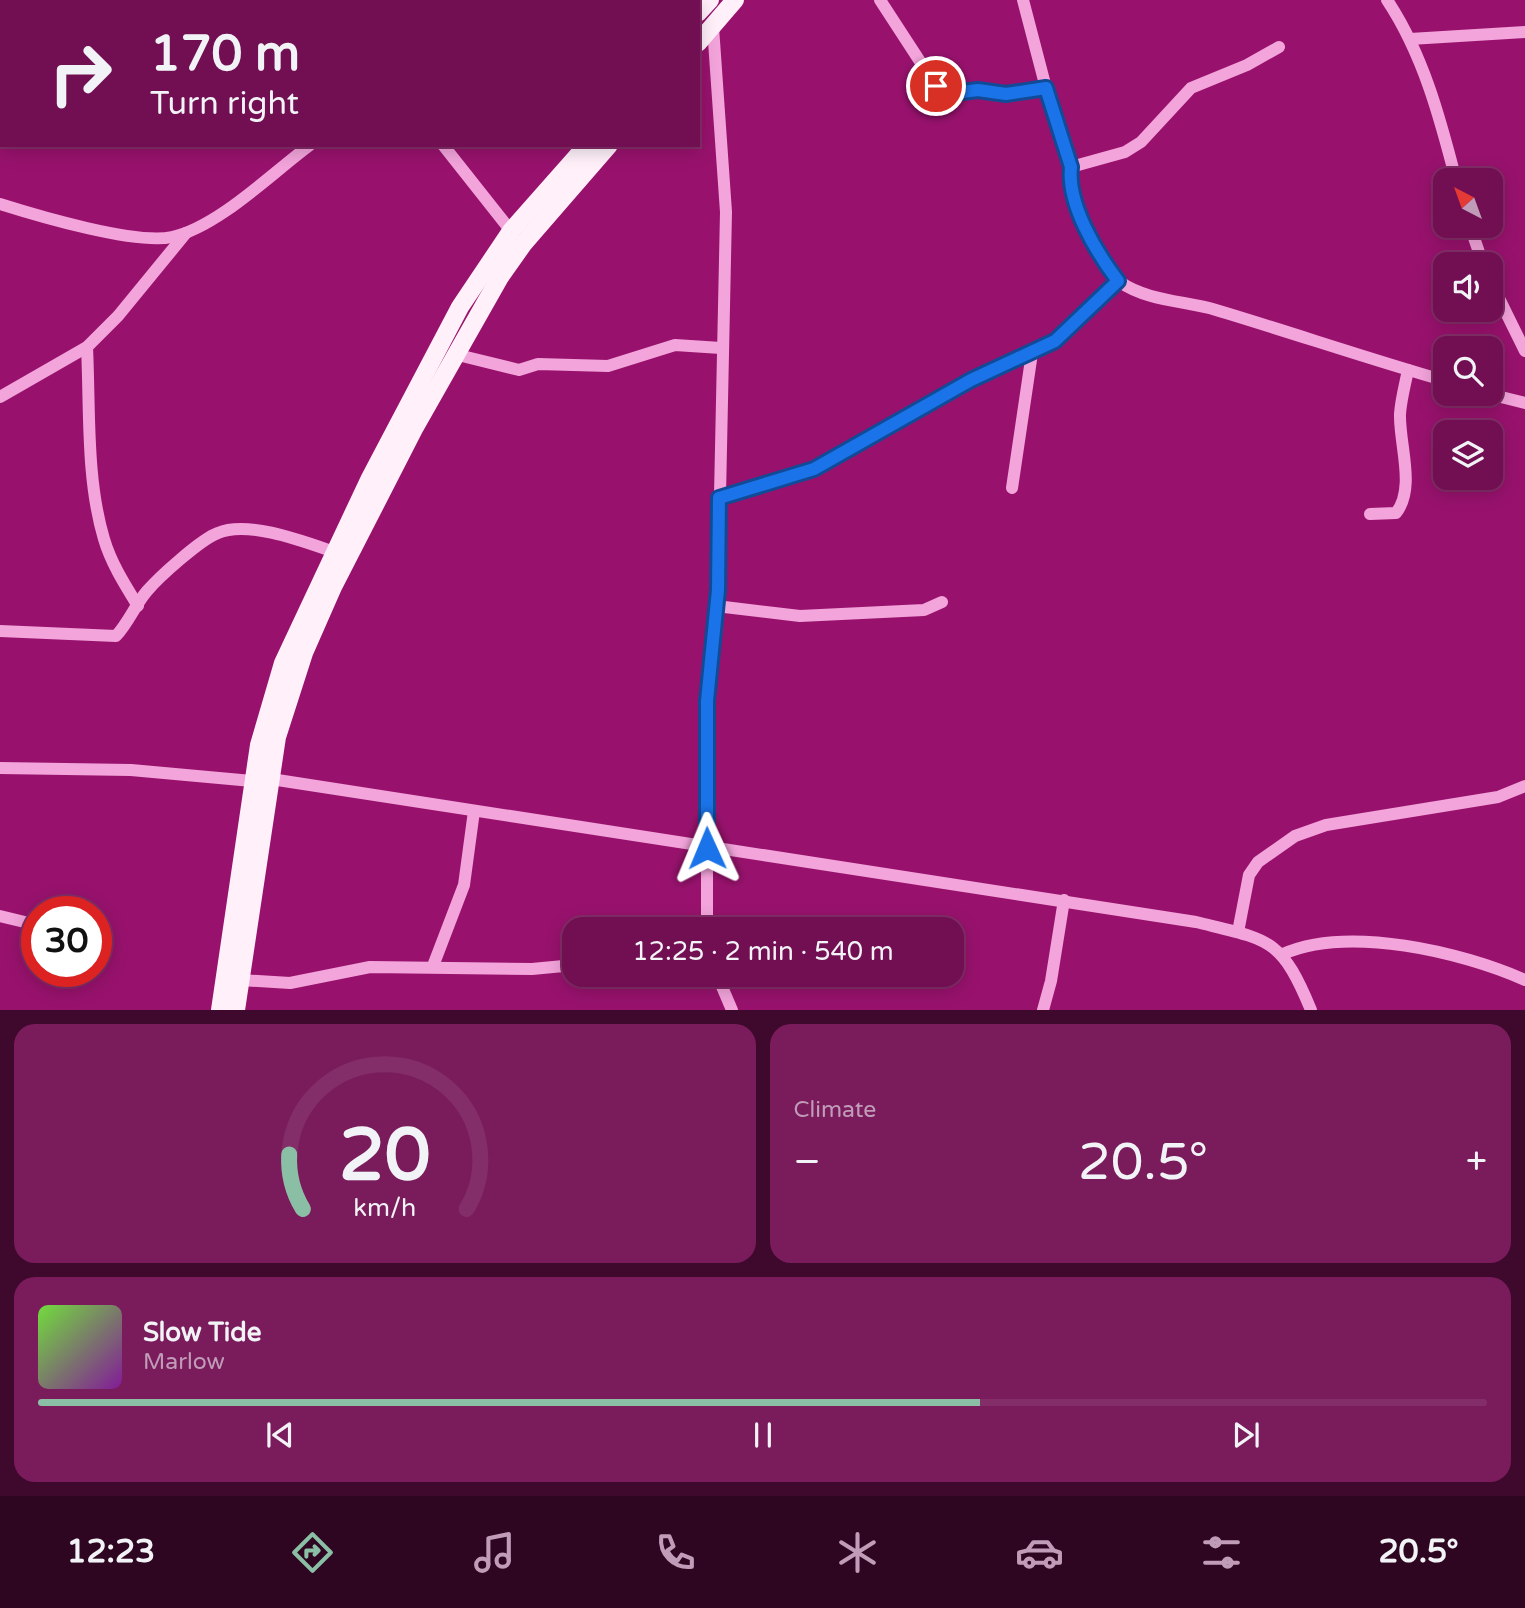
<!DOCTYPE html>
<meta charset="utf-8">
<style>
:root{--surface:#720e52;--page:#7a1c5c;--text:#f1f3f6;--muted:#c19cb8;--line:#842e69;--accent:#8abfa5}
body{margin:0;font-family:"Varela Round",sans-serif;background:var(--page);color:var(--text);height:100vh;display:flex;flex-direction:column;font-size:26px;white-space:nowrap}
*{box-sizing:border-box;margin:0}
p{font-size:23px;color:var(--muted)}
.icon{flex:none;width:38px;height:38px;fill:none;stroke:currentColor;stroke-width:2;stroke-linecap:round;stroke-linejoin:round}
.map{position:relative;height:1010px;overflow:hidden}
.details{display:flex;flex-direction:column;gap:14px;padding:14px;background:#3f082d;flex:1}
.details>*{flex:none}
.top-card{position:absolute;left:0px;top:0px;width:700px;height:147px;box-shadow:0 4px 18px #0003,0 0 0 2px var(--line);background:#720e52;color:var(--text);overflow:hidden}
.needle{width:46px;rotate:319deg}
.fabs{position:absolute;left:1433px;top:168px;display:grid;gap:14px}
.fabs a{display:grid;place-items:center;width:70px;height:70px;border-radius:14px;background:var(--surface);box-shadow:0 4px 18px #0003,0 0 0 2px var(--line);font-size:35px}
.speed{position:absolute;left:21px;top:896px;display:flex;gap:14px;font-size:35px;font-weight:700;text-align:center}
.speed>*{display:grid;place-content:center;width:91px;height:91px;border-radius:50%;background:var(--surface);box-shadow:0 4px 18px #0003,0 0 0 2px var(--line);line-height:1}
.speed .limit{border:10px solid #d22;background:#fff;color:#111}
.pin{position:absolute;display:grid;place-items:center;width:60px;height:60px;color:#fff;margin:-30px;border:4px solid #fff;border-radius:50%;box-shadow:0 2px 7px #0007}
.me{position:absolute;width:77px;margin:-38px;rotate:359deg;stroke-linejoin:round;filter:drop-shadow(0 0 5px #0008)}
.turn{display:flex;align-items:center;gap:24px;height:147px;padding:0 35px;font-size:32px}
.turn .icon{width:91px;height:91px;stroke-width:2.5}
.turn b{display:block;font-size:49px;line-height:60px}
.big{font-size:52px;font-weight:600;line-height:1.1}
.details .card{flex:1;display:flex;flex-direction:column;justify-content:center;gap:10px;min-width:0;padding:0 24px;border-radius:21px;background:var(--page)}
.details .dial{align-items:center;gap:0}
.dial svg{height:182px;overflow:visible;fill:none;stroke:var(--line);stroke-width:7;stroke-linecap:round;text-anchor:middle}
.dial text{fill:var(--text);stroke:none}
.song{display:flex;align-items:center;gap:21px}
.cover{width:84px;height:84px;border-radius:10px;background:linear-gradient(135deg,hsl(100 70% 55%),hsl(290 70% 35%))}
.played{height:7px;border-radius:4px;background:linear-gradient(90deg,var(--accent) 65%,var(--line) 65%)}
.keys{display:flex;justify-content:space-around;direction:ltr}
.heat{display:flex;justify-content:space-between;align-items:center;font-size:38px;direction:ltr}
.details .tiles{flex:1;display:grid;gap:14px;grid-template-columns:1fr 1fr}
.card:last-child{grid-column:span 2}
.trip{position:absolute;left:562px;top:917px;width:402px;height:70px;border-radius:21px;background:var(--surface);box-shadow:0 4px 18px #0003,0 0 0 2px var(--line);font-weight:600;line-height:70px;text-align:center}
.tab-bar{display:flex;height:112px;justify-content:space-around;align-items:center;background:#2e0621;color:var(--muted)}
.tab-bar .icon{width:49px;height:49px}
.tab-bar .active{color:var(--accent)}
.tab-bar b{font-size:32px;color:var(--text)}
.map>svg:first-child{display:block}
</style>
<div class="map">
<svg width="1525" height="1010" viewBox="0 0 1525 1010">
<rect width="100%" height="100%" fill="#98126d"/>
<g fill="none" stroke-linecap="round" stroke-linejoin="round">
<g stroke="#f3a4db" stroke-width="12">
<path d="M345 0 346 2"/>
<path d="M520 0 521 2"/>
<path d="M660 0 662 2"/>
<path d="M880 0 936 86 946 94 978 90 1006 94 1046 88"/>
<path d="M1023 0 1046 88 1071 167C1068 196 1095 265 1120 282 1147 301 1186 301 1216 310 1293 333 1369 359 1446 381"/>
<path d="M1387 0C1423 54 1440 118 1456 180"/>
<path d="M450 2 453 0"/>
<path d="M1410 39 1525 32"/>
<path d="M443 145 511 231"/>
<path d="M1071 167 1125 152 1141 142 1191 88 1247 65 1279 47"/>
<path d="M0 204C38 216 136 245 172 237 218 227 272 173 310 145"/>
<path d="M1470 226 1483 264"/>
<path d="M1491 282 1525 351"/>
<path d="M87 347C90 409 86 479 104 539 111 563 125 585 138 606"/>
<path d="M454 354 519 370 538 364 608 366 675 345 721 348"/>
<path d="M1489 394 1525 403"/>
<path d="M0 397 87 347 118 316 186 233"/>
<path d="M1012 488 1032 353"/>
<path d="M719 498 814 469 971 380 1055 341 1118 281"/>
<path d="M1370 514 1396 513C1416 488 1399 444 1400 414 1401 399 1405 385 1408 370"/>
<path d="M716 606 800 616 924 610 942 602"/>
<path d="M0 631 116 636C129 622 135 605 147 591 159 577 201 539 218 533 248 520 305 542 334 552"/>
<path d="M0 768 131 770 252 781"/>
<path d="M271 779 1196 922C1269 940 1281 937 1311 1010"/>
<path d="M0 916 37 925"/>
<path d="M707 929V701L718 590 726 212 713 27"/>
<path d="M1238 932 1249 875 1258 862 1295 836 1326 825 1498 797 1525 786"/>
<path d="M1283 954C1348 925 1462 952 1525 980"/>
<path d="M433 966 464 885 474 811"/>
<path d="M717 975 732 1010"/>
<path d="M240 980 290 983 370 967 532 969 574 965"/>
<path d="M1043 1010 1051 981 1064 900"/>
</g>
<g stroke="#fff0f9" stroke-width="18">
<path d="M698 13 710 0"/>
<path d="M698 43 735 0"/>
<path d="M220 1010 259 745 283 663 369 480 460 307 511 231 587 145"/>
<path d="M236 1010 277 737 304 653 333 587 415 427 500 277 524 243 609 145"/>
</g>
</g>
<g fill="none" stroke-linecap="round" stroke-linejoin="round">
<defs>
<path id="route" d="M707 848V701L718 590 719 498 814 469 971 380 1055 341 1118 281C1096 252 1067 204 1071 167L1046 88 1006 94 978 90 946 94 936 86"/>
</defs>
<use href="#route" stroke="#114b97" stroke-width="18"/>
<use href="#route" stroke="#1a73e8" stroke-width="12"/>
</g>
</svg>
<div class="fabs">
<a><svg class="needle" viewBox="-14 -14 28 28"><path d="M0-13l5 13h-10z" fill="#e53935"/><path d="M0 13l5-13h-10z" fill="#c19cb8"/></svg></a>
<a><svg class="icon" aria-label="sound" viewBox="0 0 24 24"><path d="M4 9h4l5-4v14l-5-4H4zM17 9q2 3 0 6"/></svg></a>
<a><svg class="icon" aria-label="search" viewBox="0 0 24 24"><circle cx="10" cy="10" r="6"/><path d="M15 15l6 6"/></svg></a>
<a><svg class="icon" aria-label="layers" viewBox="0 0 24 24"><path d="M12 4l9 5-9 5-9-5zM3 14l9 5 9-5"/></svg></a>
</div>
<div class="speed"><div class="limit">30</div></div>
<div class="pin" style="left:936px;top:86px;background:#d93025"><svg class="icon" aria-label="arrive" viewBox="0 0 24 24"><path d="M6 21V4h12l-3 4 3 4H6"/></svg></div>
<svg class="me" style="left:707px;top:848px" viewBox="-20 -20 40 40"><path d="M0-17L14 15 0 8-14 15z" fill="#1a73e8" stroke="#fff" stroke-width="4"/></svg>
<div class="trip">12:25 · 2 min · 540 m</div>
<div class="top-card">
<div class="turn"><svg class="icon" aria-label="right" viewBox="0 0 24 24"><path d="M7 20v-9h11M14 6l5 5-5 5"/></svg><div><b>170 m</b>Turn right</div></div>
</div>
</div>
<section class="details">
<div class="tiles">
<div class="card dial"><svg viewBox="0 0 100 80">
<path d="M14 69A42 42 0 1 1 86 69"/>
<path d="M14 69A42 42 0 0 1 8 45" stroke="#8abfa5"/>
<text x="50" y="56" font-size="32" font-weight="700">20</text>
<text x="50" y="72" font-size="11">km/h</text>
</svg></div>
<div class="card"><p>Climate</p>
<div class="heat"><a>−</a><b class="big">20.5°</b><a>+</a></div>
</div>
<div class="card">
<div class="song"><i class="cover"></i><div><b>Slow Tide</b><p>Marlow</p></div></div>
<div class="played"></div>
<div class="keys"><svg class="icon" aria-label="previous" viewBox="0 0 24 24"><path d="M18 5L8 12l10 7zM5 5v14"/></svg><svg class="icon" aria-label="pause" viewBox="0 0 24 24"><path d="M8 5v14M16 5v14"/></svg><svg class="icon" aria-label="next" viewBox="0 0 24 24"><path d="M6 5l10 7-10 7zM19 5v14"/></svg></div>
</div>
</div>
</section>
<nav class="tab-bar">
<b>12:23</b>
<svg class="icon active" aria-label="directions" viewBox="0 0 24 24"><path d="M12 3l9 9-9 9-9-9zM9 14v-3h6M13 9l2 2-2 2"/></svg>
<svg class="icon" aria-label="music" viewBox="0 0 24 24"><path d="M9 18V5l10-2v13"/><circle cx="6" cy="18" r="3"/><circle cx="16" cy="16" r="3"/></svg>
<svg class="icon" aria-label="phone" viewBox="0 0 24 24"><path d="M5 4h4l2 5-3 2q2 4 5 5l2-3 5 2v4C11 20 4 13 5 4z"/></svg>
<svg class="icon" aria-label="climate" viewBox="0 0 24 24"><path d="M12 3v18M4 7l16 10M4 17L20 7"/></svg>
<svg class="icon" aria-label="car" viewBox="0 0 24 24"><path d="M5 17H2v-5l4-1 3-4h7l3 4 3 1v5h-3M9 17h6M6 11h13"/><circle cx="7" cy="17" r="2"/><circle cx="17" cy="17" r="2"/></svg>
<svg class="icon" aria-label="filters" viewBox="0 0 24 24"><path d="M4 7h16M4 17h16"/><circle cx="9" cy="7" r="2"/><circle cx="15" cy="17" r="2"/></svg>
<b>20.5°</b>
</nav>
